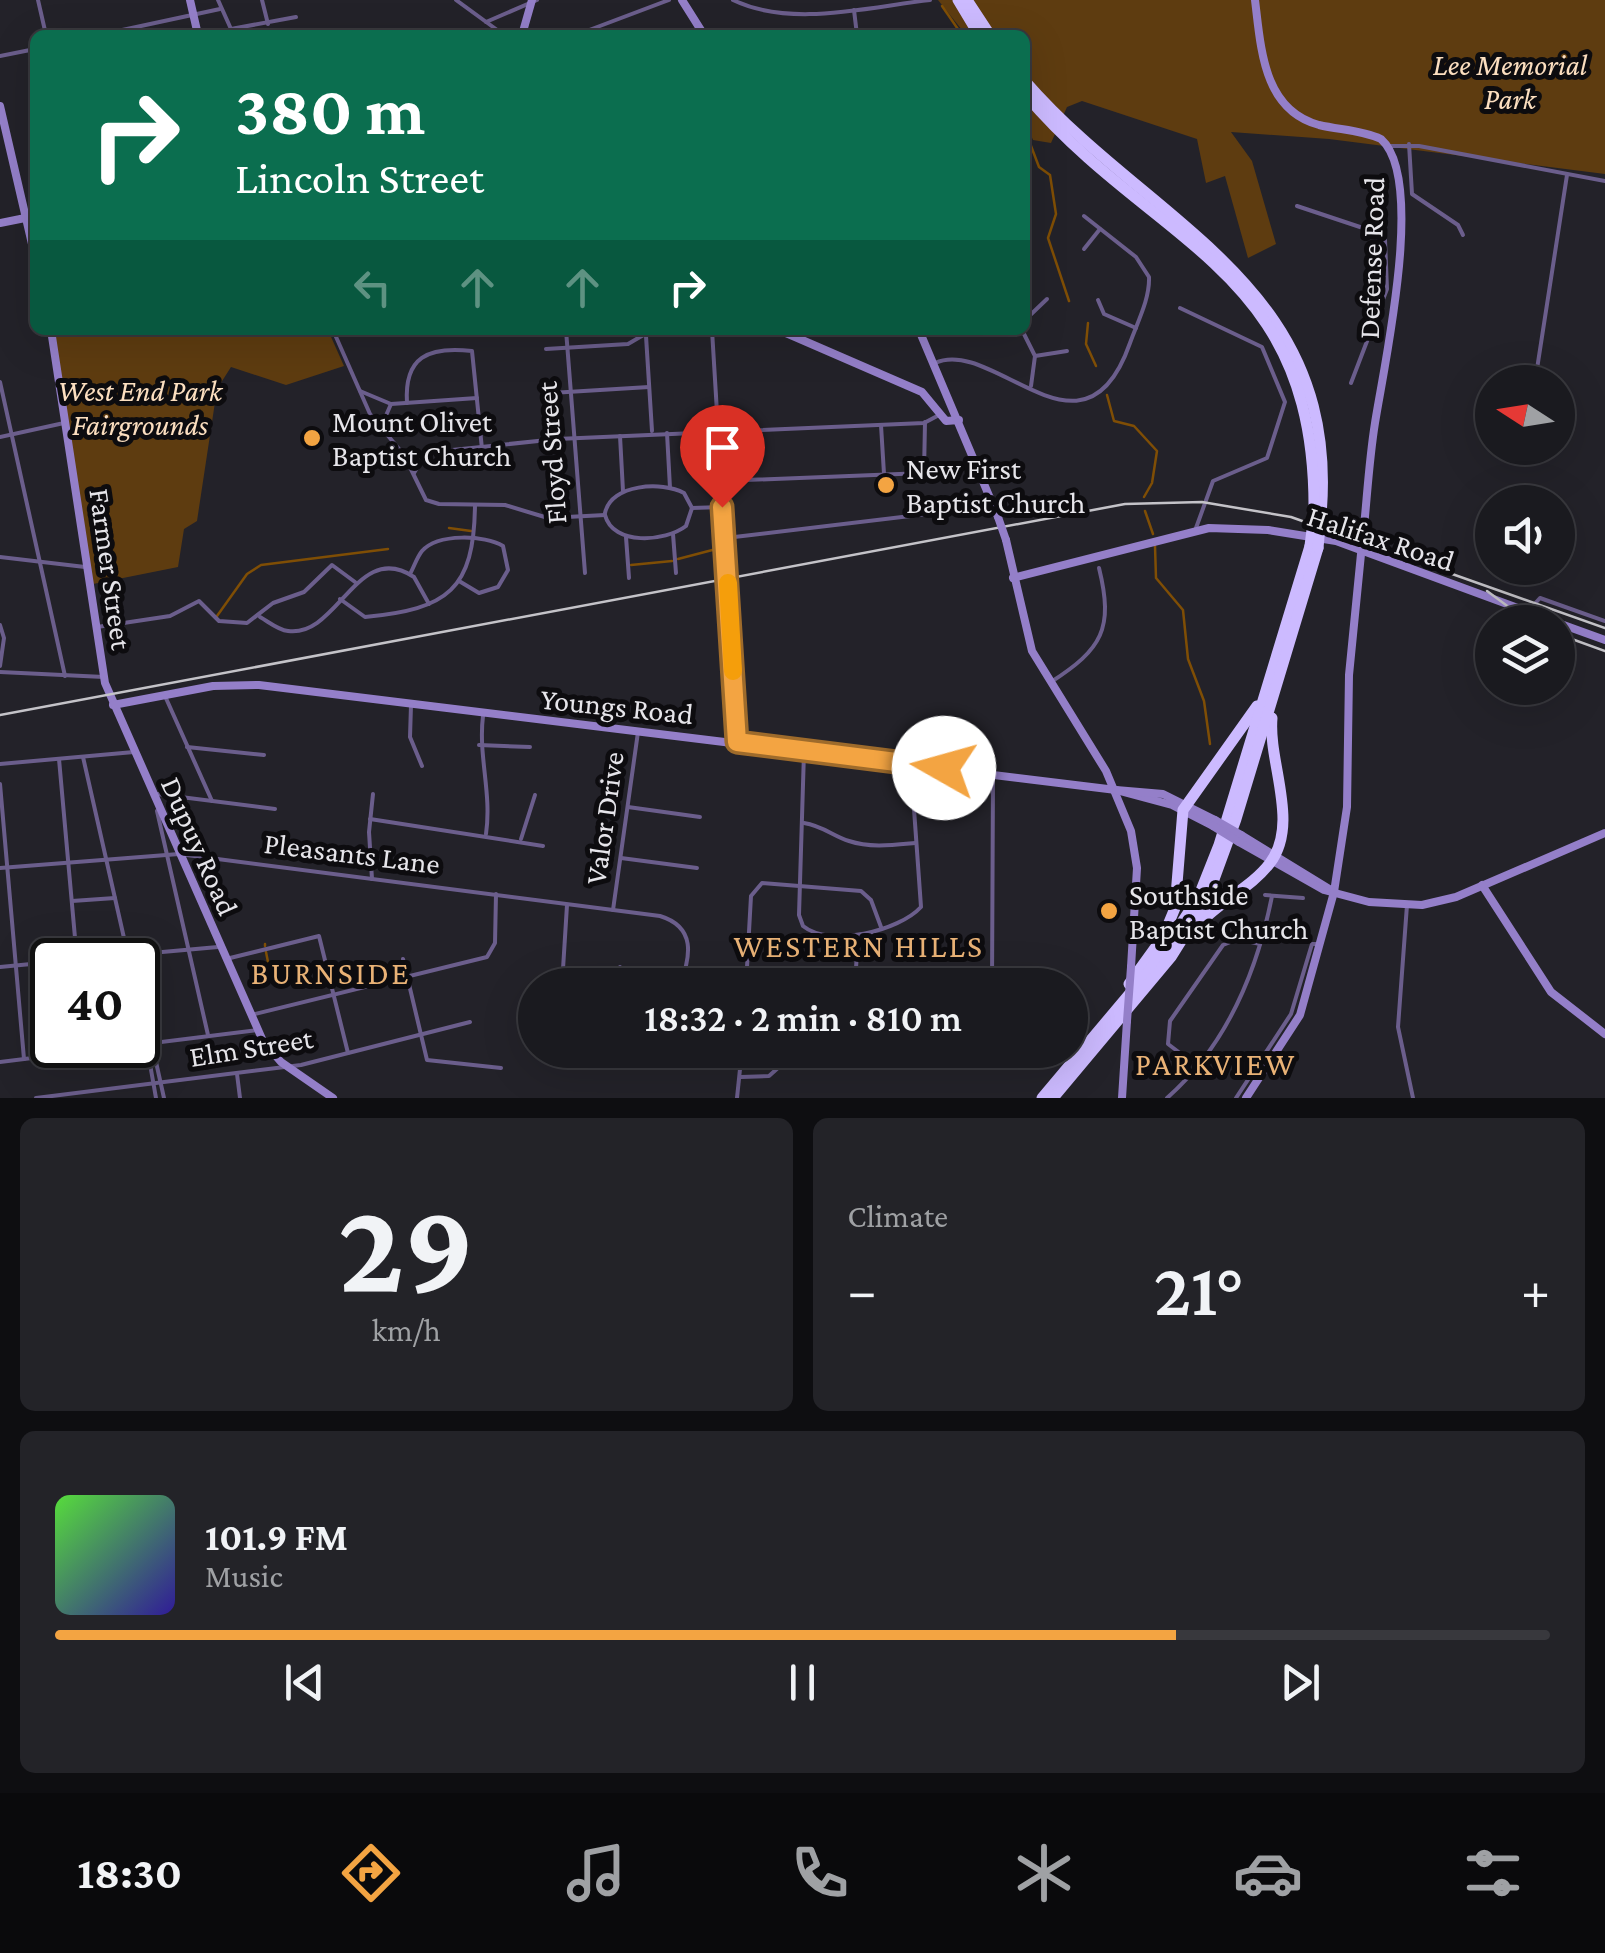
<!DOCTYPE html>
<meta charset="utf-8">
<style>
:root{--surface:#1a1a1f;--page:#232328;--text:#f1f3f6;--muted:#9fa1a4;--line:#38383d;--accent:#f3a442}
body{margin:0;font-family:"Crimson Pro",serif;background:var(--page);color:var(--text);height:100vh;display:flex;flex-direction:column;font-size:38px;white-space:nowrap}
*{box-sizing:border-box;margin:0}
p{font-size:32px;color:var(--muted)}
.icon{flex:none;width:55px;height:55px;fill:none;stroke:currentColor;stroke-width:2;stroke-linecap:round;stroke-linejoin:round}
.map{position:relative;height:1098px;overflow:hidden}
.sheet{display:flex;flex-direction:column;gap:20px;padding:20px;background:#0e0e11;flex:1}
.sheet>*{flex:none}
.guide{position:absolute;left:30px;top:30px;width:1000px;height:305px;border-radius:15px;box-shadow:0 10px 40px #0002,0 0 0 2px var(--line);background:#0b6e4f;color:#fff;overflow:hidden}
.needle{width:65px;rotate:282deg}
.buttons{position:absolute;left:1475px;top:365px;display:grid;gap:20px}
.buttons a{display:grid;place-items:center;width:100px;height:100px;border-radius:50%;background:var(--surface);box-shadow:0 10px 40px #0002,0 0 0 2px var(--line);font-size:50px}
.speed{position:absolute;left:30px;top:938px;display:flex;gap:20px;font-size:50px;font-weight:700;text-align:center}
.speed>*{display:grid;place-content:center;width:130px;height:130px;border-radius:50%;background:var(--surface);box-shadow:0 10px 40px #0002,0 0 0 2px var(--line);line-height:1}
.speed .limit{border:5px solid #111;border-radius:15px;background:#fff;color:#111}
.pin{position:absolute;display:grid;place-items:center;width:85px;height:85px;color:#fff;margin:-102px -42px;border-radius:50% 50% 50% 0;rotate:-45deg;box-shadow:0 0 10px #0007}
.pin .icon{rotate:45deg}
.me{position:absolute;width:110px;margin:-55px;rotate:277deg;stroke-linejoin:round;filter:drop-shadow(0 0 8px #0008)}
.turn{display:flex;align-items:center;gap:35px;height:210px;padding:0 40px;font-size:45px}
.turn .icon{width:130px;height:130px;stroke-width:2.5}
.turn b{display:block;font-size:70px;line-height:85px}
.lanes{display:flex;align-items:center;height:95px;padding:0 40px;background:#0003;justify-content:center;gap:50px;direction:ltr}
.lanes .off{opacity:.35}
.big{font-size:75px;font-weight:600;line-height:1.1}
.sheet .card{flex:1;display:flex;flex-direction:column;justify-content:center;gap:15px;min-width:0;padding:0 35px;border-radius:15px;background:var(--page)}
.sheet .dial{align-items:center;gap:0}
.dial b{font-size:130px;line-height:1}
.song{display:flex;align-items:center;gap:30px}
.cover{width:120px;height:120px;border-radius:15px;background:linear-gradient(135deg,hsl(110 70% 55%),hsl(250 70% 35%))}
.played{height:10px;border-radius:5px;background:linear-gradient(90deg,var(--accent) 75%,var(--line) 75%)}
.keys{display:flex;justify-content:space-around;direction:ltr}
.heat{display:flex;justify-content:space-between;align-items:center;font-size:55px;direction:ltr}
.sheet .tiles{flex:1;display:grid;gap:20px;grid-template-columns:1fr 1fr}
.card:last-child{grid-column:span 2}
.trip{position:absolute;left:518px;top:968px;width:570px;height:100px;border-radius:50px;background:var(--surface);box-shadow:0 10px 40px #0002,0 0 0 2px var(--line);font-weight:600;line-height:100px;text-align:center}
.tabs{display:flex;height:160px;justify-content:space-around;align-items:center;background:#0a0a0c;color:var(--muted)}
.tabs .icon{width:70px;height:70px}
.tabs .on{color:var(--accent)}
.tabs b{font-size:45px;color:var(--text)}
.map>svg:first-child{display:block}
</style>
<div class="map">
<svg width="1605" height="1098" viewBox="0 0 1605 1098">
<rect width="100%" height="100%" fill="#232229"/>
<g fill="#5e3c10">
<path d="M938 0H1605V174L1329 139 1231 132 1252 161 1276 244 1248 258 1225 176 1206 183 1197 139 1082 101 1067 107 1051 143 1033 140 1025 121V35H966Z"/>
<path d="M53 330H328L344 366 286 385 231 367 217 389 197 521 184 529 178 567 93 584Z"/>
</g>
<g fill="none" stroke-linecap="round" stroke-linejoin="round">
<g stroke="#7f4e05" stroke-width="2.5">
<path d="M942 6 962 35"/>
<path d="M1025 130 1039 167 1050 175 1056 214 1048 238 1069 301"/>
<path d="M1088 323 1086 344 1096 366"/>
<path d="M1107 395 1114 421 1134 426 1157 451 1152 483 1144 497"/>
<path d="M1145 511 1153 534"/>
<path d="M449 528 471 531"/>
<path d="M1155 546 1156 578 1183 610 1188 659 1204 701 1210 744"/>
<path d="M678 559 720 548"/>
<path d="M631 565 672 561"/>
<path d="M217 616 247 574 261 565 388 549"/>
<path d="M265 944V946"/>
<path d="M266 952 268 962"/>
</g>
<g stroke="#6b5e8c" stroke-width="4">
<path d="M38 0 46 35"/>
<path d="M218 0 231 29 296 17"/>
<path d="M262 0 268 24"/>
<path d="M456 0 504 35"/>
<path d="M733 0C791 28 868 7 930 0"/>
<path d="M854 10 857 35"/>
<path d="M486 22 537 0"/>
<path d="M99 35 220 9"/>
<path d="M576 35 669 0"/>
<path d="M0 56 35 49"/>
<path d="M1409 144 1412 194 1458 225 1463 235"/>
<path d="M1389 146H1419L1605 181"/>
<path d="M1297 206 1372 231 1385 240 1387 289 1351 383"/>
<path d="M1084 249 1100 229"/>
<path d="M1098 300 1104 314 1136 328"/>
<path d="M1180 308 1262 347 1285 402 1267 458 1213 481 1196 528"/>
<path d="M1025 320 1047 299"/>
<path d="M333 330 370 414 404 455 426 500 439 504 505 505 548 518 605 515"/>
<path d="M566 330 585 573"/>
<path d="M712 330 737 742"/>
<path d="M1022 330 1035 356 1031 386"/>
<path d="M646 336 652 431"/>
<path d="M546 349 628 344 652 330"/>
<path d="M1035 356 1067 351"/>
<path d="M935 363C994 336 1084 475 1130 343 1137 323 1150 299 1149 277L1136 257 1084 216"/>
<path d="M0 382 65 676"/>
<path d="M1535 382 1567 175"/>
<path d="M360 391 391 404 477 398"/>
<path d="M551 393 649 387"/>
<path d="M407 403C404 357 428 346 472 351L482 449"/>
<path d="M881 425 884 474"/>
<path d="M381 427 391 404"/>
<path d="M667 433 670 488"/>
<path d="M620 436 623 491"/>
<path d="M0 437 64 423"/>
<path d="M404 455 557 439 924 423 941 414"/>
<path d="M414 473 424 456"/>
<path d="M721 481 924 473 925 422"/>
<path d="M692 508 722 507"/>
<path d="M605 513C611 484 662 481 684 493L692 508"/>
<path d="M605 515C613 546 665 542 686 526L692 508"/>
<path d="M673 534 676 573"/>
<path d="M626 537 629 578"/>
<path d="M726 538 994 506"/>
<path d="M0 557 85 567"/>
<path d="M410 574C414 567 417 557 422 551 438 533 485 535 503 546L508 570 498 587 479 593 459 581"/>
<path d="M340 599 365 617C448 609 474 590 475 505"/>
<path d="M1530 609 1540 598 1605 621"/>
<path d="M260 617C269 622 278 630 288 631 338 638 357 539 414 577L429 604"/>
<path d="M0 625 4 638 0 666"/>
<path d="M97 627 170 616 199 601 219 621 247 623 273 603 304 592 332 565 355 582"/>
<path d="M0 672 104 677"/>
<path d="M1051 682C1102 649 1114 629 1099 568"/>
<path d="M165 696 212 801"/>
<path d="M411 705 410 737 422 766"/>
<path d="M483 716C478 756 492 793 486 834"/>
<path d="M479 745 530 747"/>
<path d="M187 747 264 755"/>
<path d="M804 752 799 915 803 926C830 948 899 931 921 907L914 809 919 765"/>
<path d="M83 757 129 960"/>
<path d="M59 759 77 960"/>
<path d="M0 764 134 752"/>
<path d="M0 784 24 1059"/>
<path d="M157 794 275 809"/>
<path d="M628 807 700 817"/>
<path d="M157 811 208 1035"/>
<path d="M370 819 543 846"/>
<path d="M804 823C823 826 833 836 849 841 870 848 893 845 915 843"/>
<path d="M521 839 535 795"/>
<path d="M621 858 697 868"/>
<path d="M0 868 179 854 660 916C696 927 691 956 680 985"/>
<path d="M372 879 369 832 373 794"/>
<path d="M1265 895 1303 898"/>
<path d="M72 901 115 898"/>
<path d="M1407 905 1398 1027 1413 1098"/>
<path d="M613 910 638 732"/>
<path d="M226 959 319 936 348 1053"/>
<path d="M403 959 427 1060 501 1068"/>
<path d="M73 960 218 947"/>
<path d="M0 967 52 962"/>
<path d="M562 985 567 905"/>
<path d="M618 985 620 967"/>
<path d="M746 985 751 896 762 883 861 891 871 900 881 927"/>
<path d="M855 985 858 935"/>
<path d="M909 985 921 977"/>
<path d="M992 985 993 774"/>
<path d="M138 996 156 1098"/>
<path d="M251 1015 487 957 495 943 496 894"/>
<path d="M147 1044 154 1053 164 1098"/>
<path d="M586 1050 616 1058 643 1050"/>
<path d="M801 1050 1018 1063 1036 1050"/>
<path d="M0 1062 258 1030"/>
<path d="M1197 1066 1168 1044 1170 1021 1223 945 1238 939 1260 944"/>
<path d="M237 1074 240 1098"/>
<path d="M741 1077 769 1076 798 1050"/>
<path d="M36 1098 301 1065 470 1022"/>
<path d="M737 1098 742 1050"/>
<path d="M1167 1098C1226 1046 1257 972 1272 896"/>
<path d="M1236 1098 1291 1014 1312 944H1320"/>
</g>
<g stroke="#947fc9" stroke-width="8">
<path d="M190 0 198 35"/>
<path d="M682 0 704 35"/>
<path d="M1255 0C1261 48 1263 110 1319 125 1340 130 1362 130 1381 139 1426 179 1384 365 1375 423 1369 460 1367 499 1363 537"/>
<path d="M522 35 532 0"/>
<path d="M0 106 35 257"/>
<path d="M0 223 35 216"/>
<path d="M51 330 105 683 263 1041 281 1062 333 1098"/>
<path d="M779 330 922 392 946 421 959 420"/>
<path d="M919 330 998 517"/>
<path d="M1006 540 1032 651 1106 771 1131 831 1137 868 1131 967"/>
<path d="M1013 578 1209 528 1268 530 1336 541 1556 622"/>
<path d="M1558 623 1605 640"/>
<path d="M113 705 213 686 259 685 1116 790 1172 805 1213 826"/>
<path d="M1116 790 1163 794 1215 820"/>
<path d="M1241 835 1334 892"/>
<path d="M1239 842 1324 890 1369 902 1422 905 1456 897 1605 833"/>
<path d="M1482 885 1551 992 1605 1034"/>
<path d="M1122 1098 1127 1021"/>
<path d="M1246 1098 1300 1015 1334 892 1347 807 1349 675 1361 554"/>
</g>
<g stroke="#ccbaff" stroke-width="11">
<path d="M958 0 979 35"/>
<path d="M967 0 990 35"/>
<path d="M1025 81C1151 226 1341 283 1321 515"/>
<path d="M1025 94C1157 250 1317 265 1314 514"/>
<path d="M1199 924C1220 901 1252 887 1270 863 1300 823 1268 763 1272 718"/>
<path d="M1129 984 1163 937 1175 908 1183 810 1257 706"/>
<path d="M1042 1098 1153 966 1198 898 1219 845 1310 546"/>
<path d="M1053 1098 1171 957 1206 901 1236 819 1318 548"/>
</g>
<g stroke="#c4c3c8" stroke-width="2.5">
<path d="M1487 591 1529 622"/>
<path d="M1558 634 1605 651"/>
<path d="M0 715 1125 504 1202 502 1291 517 1605 628"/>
</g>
<g stroke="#947fc9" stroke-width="8">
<path d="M998 517 1006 540"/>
<path d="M1215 820 1241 835"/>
<path d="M1213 826 1239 842"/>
<path d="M1127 1021 1131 967"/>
</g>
<g stroke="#ccbaff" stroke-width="11">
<path d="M1310 546 1314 514"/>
<path d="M1318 548 1321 515"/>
</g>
</g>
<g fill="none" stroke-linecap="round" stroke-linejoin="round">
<defs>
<path id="route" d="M722 507 737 742 944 768"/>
</defs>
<use href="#route" stroke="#9e6b2b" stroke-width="25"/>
<use href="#route" stroke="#f3a442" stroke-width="18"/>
<path stroke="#f59e0b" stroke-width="18" d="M728 583 733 671"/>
</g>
<g fill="#f3a442" stroke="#0d0c0f" stroke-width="4">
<circle cx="312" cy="438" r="10"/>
<circle cx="886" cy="485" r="10"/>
<circle cx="1109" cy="911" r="10"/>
</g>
<g text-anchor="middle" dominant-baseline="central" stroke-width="10" stroke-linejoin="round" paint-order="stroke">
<g font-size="30" font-style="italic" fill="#fcdfc0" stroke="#0d0c0f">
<text x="1510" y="64">Lee Memorial<tspan x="1510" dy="34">Park</tspan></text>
<text x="140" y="390">West End Park<tspan x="140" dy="34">Fairgrounds</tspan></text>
</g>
<g font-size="30" fill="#e6e5ea" stroke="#0d0c0f">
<text transform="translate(1371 258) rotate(-88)">Defense Road</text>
<text transform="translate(551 453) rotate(-94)">Floyd Street</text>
<text transform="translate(1381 538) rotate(18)">Halifax Road</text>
<text transform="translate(111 569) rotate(82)">Farmer Street</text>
<text transform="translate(617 706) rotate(6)">Youngs Road</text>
<text transform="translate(604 818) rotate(-82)">Valor Drive</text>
<text transform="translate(200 846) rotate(66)">Dupuy Road</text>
<text transform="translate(352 853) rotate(7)">Pleasants Lane</text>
<text transform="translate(251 1047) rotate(-9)">Elm Street</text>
</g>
<g font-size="30" fill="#e6e5ea" stroke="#0d0c0f" text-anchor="start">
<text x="332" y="421">Mount Olivet<tspan x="332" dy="34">Baptist Church</tspan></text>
<text x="906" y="468">New First<tspan x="906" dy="34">Baptist Church</tspan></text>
<text x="1129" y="894">Southside<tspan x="1129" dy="34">Baptist Church</tspan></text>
</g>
<g font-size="32" letter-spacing="2.5" fill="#e9b276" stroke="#0d0c0f">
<text x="859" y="946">WESTERN HILLS</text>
<text x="331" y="973">BURNSIDE</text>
<text x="1216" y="1064">PARKVIEW</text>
</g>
</g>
</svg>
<div class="buttons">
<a><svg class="needle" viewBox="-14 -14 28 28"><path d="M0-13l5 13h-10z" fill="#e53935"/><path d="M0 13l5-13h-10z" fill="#9fa1a4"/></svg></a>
<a><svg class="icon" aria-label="sound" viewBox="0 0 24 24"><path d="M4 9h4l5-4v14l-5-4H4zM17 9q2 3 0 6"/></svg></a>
<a><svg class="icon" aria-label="layers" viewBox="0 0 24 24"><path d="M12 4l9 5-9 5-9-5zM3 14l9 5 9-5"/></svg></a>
</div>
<div class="speed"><div class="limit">40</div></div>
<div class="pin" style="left:722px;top:507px;background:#d93025"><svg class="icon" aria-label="arrive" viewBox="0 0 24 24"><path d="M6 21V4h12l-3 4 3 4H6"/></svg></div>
<svg class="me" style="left:944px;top:768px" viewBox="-20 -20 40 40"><circle r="19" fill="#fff"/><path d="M0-13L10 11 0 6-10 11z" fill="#f3a442"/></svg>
<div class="trip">18:32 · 2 min · 810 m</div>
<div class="guide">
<div class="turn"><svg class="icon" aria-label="right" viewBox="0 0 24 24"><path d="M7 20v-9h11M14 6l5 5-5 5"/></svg><div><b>380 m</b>Lincoln Street</div></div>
<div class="lanes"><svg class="icon off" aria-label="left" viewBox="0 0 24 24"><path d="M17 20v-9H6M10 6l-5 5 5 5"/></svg><svg class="icon off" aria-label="ahead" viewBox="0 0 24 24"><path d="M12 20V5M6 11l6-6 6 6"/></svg><svg class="icon off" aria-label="ahead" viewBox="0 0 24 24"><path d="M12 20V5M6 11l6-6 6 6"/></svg><svg class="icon" aria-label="right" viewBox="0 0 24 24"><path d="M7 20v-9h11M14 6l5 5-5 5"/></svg></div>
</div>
</div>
<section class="sheet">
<div class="tiles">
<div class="card dial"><b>29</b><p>km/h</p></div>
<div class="card"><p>Climate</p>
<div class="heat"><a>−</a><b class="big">21°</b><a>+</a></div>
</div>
<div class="card">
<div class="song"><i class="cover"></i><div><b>101.9 FM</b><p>Music</p></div></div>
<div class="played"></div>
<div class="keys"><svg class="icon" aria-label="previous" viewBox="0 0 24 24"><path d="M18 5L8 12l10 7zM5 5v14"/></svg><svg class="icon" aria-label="pause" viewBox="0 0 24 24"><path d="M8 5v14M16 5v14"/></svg><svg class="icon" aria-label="next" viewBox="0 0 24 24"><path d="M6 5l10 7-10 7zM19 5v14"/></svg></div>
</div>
</div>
</section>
<nav class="tabs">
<b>18:30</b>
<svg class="icon on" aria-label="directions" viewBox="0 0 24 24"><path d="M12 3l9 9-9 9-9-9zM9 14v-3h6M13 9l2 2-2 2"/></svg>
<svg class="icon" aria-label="music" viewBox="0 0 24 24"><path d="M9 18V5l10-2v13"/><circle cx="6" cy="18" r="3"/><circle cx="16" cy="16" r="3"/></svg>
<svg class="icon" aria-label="phone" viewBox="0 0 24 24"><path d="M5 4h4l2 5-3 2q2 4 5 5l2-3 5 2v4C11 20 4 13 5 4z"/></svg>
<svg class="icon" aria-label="climate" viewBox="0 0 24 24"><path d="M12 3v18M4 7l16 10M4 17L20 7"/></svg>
<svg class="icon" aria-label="car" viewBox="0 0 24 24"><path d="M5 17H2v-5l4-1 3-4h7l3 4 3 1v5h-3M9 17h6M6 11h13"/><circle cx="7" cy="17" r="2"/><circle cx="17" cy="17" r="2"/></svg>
<svg class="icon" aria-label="filters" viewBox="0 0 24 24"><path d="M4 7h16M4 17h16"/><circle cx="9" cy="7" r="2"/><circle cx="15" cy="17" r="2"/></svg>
</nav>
